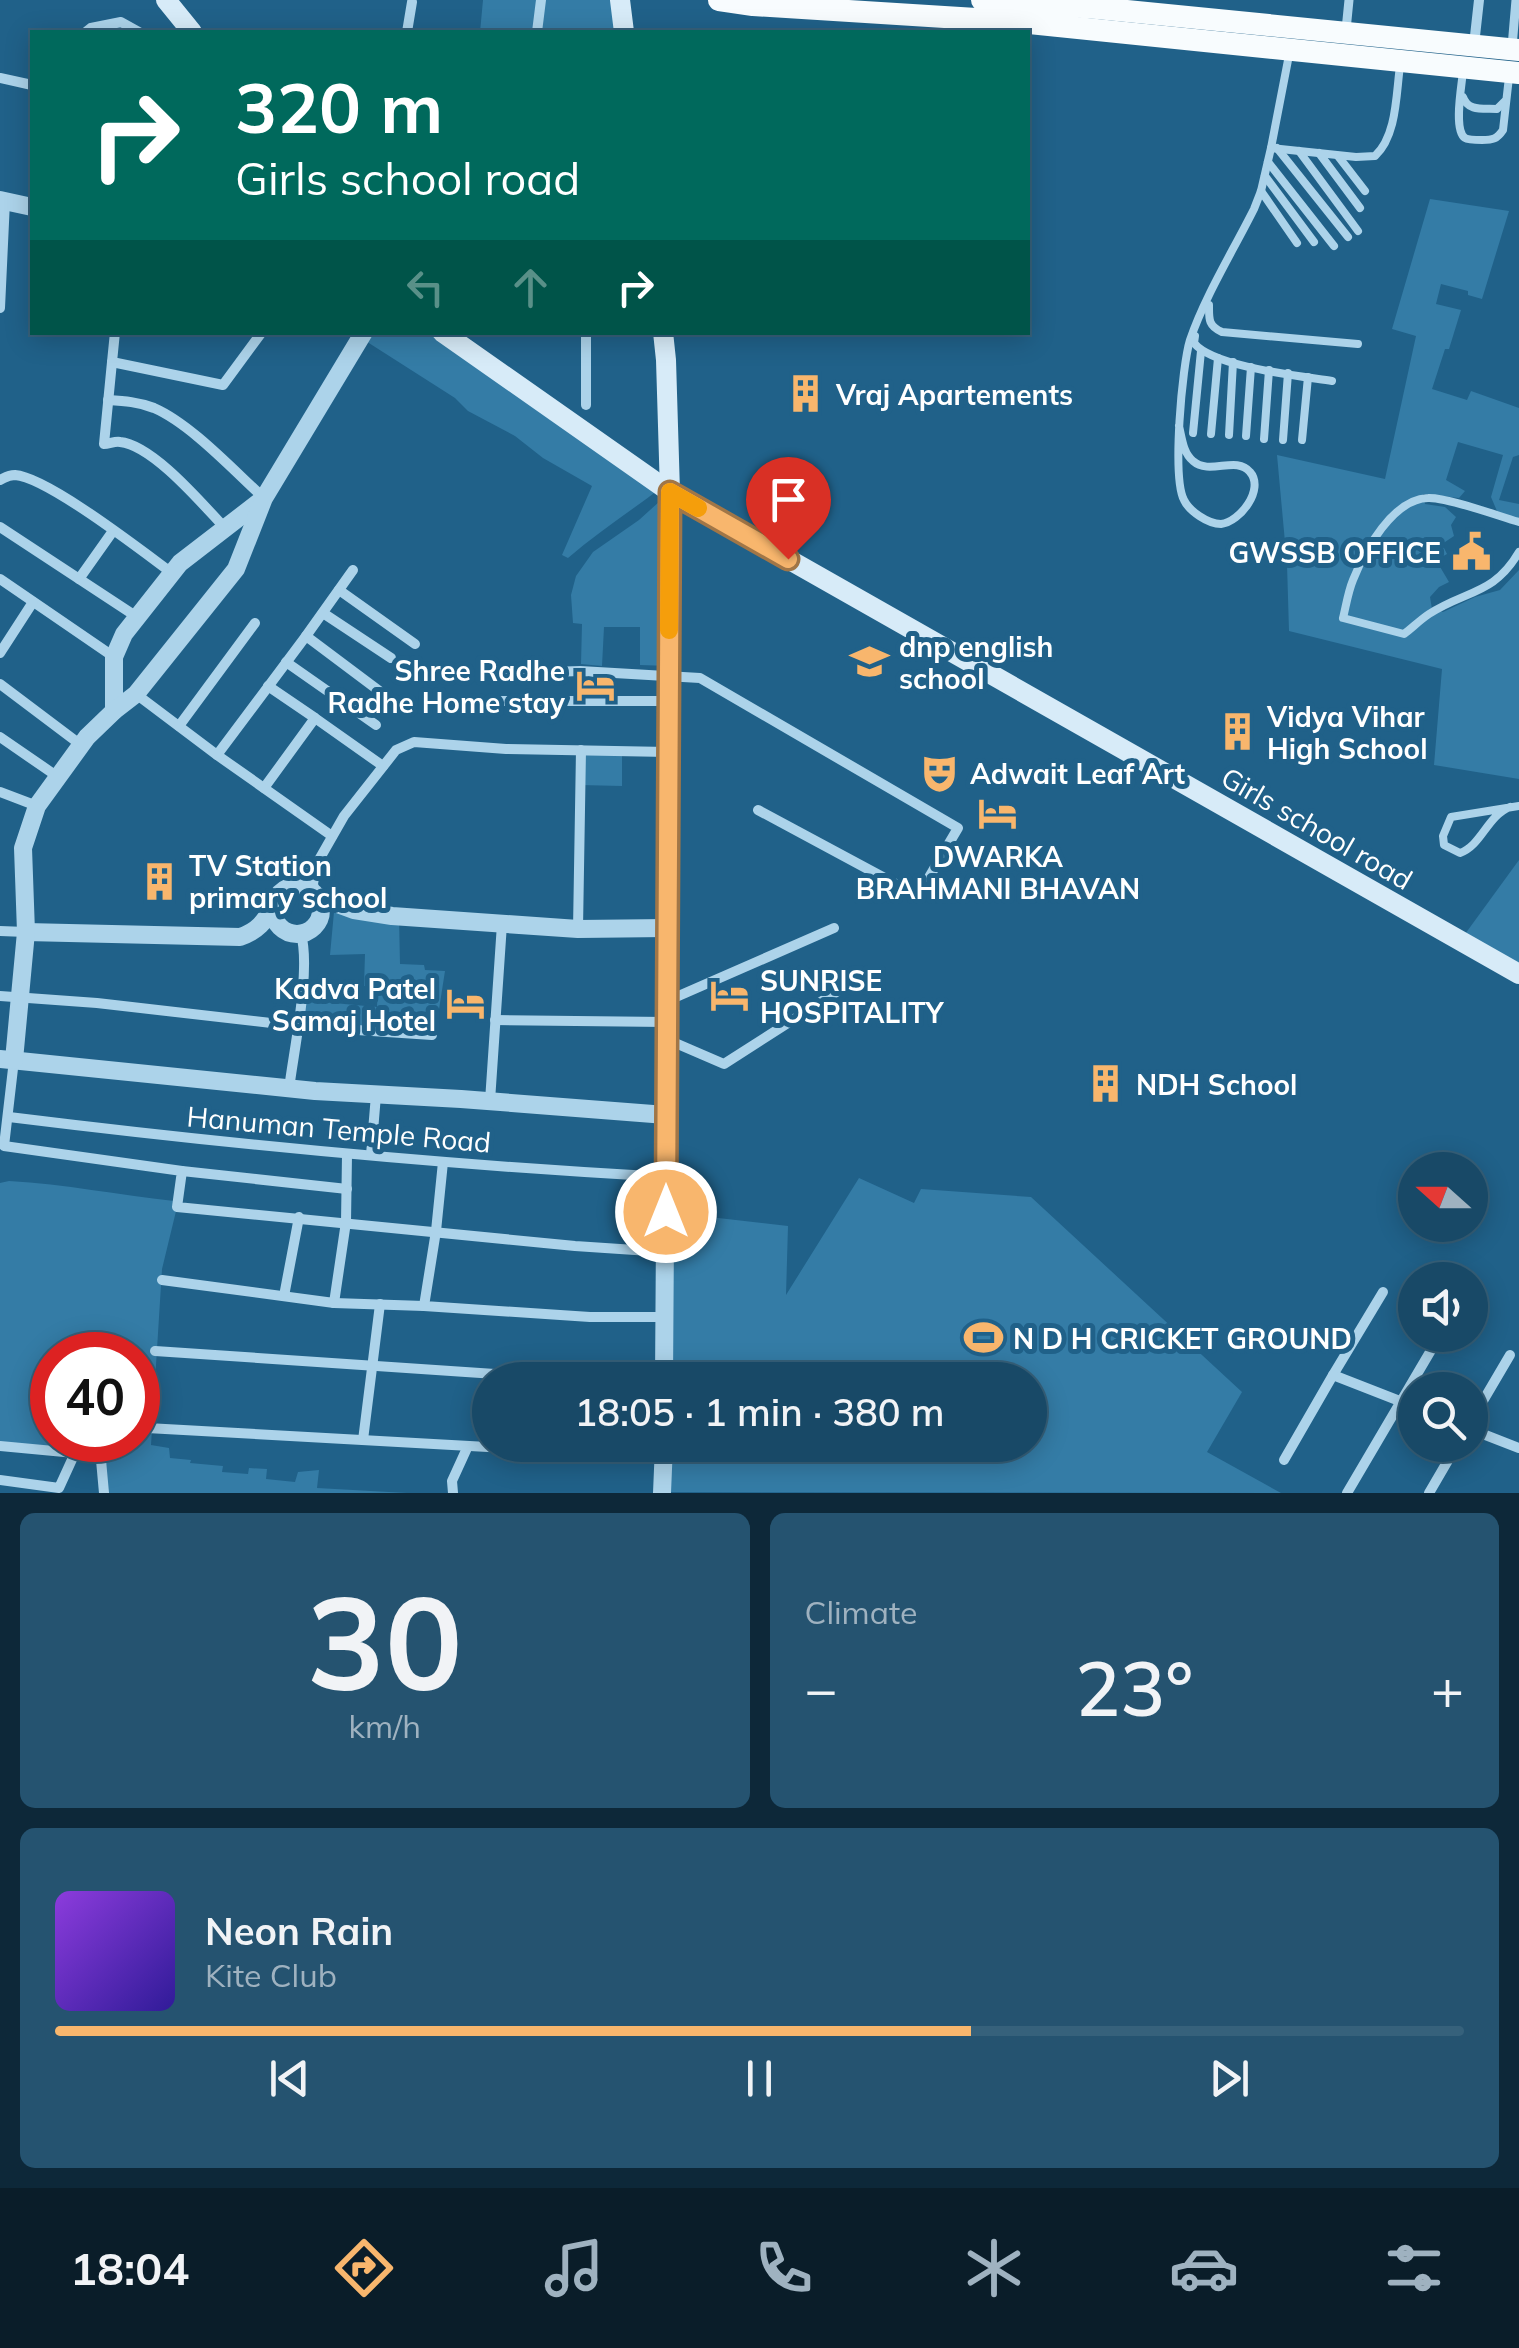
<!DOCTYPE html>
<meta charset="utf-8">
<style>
:root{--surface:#184967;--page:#255370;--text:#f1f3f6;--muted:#9fb2c0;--line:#36617b;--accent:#f8b66d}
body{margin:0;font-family:Mulish,sans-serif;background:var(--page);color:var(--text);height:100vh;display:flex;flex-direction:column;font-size:38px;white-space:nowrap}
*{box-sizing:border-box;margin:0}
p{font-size:32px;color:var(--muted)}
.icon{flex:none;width:55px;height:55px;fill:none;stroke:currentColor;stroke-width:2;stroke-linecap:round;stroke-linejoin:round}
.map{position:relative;height:1493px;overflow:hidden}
.details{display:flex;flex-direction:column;gap:20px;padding:20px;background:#0d2839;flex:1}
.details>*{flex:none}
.top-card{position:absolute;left:30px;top:30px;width:1000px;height:305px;border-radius:0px;box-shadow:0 5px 25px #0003,0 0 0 2px var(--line);background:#00695c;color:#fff;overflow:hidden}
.needle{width:65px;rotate:291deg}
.buttons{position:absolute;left:1398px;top:1152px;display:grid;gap:20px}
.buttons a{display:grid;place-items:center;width:90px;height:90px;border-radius:50%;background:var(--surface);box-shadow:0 5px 25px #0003,0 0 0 2px var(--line);font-size:50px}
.speed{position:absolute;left:30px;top:1332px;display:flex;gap:20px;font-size:50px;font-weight:700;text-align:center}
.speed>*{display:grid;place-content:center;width:130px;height:130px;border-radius:50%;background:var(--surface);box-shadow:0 5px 25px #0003,0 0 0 2px var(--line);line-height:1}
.speed .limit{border:15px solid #d22;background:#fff;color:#111}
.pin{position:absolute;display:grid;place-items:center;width:85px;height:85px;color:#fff;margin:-102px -42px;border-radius:50% 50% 50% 0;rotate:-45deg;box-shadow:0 0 10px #0007}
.pin .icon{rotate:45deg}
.me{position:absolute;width:110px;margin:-55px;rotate:0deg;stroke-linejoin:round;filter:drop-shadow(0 0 8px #0008)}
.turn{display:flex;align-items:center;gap:35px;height:210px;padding:0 40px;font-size:45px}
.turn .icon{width:130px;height:130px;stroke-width:2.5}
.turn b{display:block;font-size:70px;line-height:85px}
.lanes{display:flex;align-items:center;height:95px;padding:0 40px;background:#0003;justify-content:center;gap:50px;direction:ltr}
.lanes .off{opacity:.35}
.big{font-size:75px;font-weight:600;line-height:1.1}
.details .card{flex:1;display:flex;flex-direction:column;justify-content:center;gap:15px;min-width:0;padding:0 35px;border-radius:15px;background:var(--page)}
.details .dial{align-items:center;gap:0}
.dial b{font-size:130px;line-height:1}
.song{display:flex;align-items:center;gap:30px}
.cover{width:120px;height:120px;border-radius:15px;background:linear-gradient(135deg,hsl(270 70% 55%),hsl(250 70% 35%))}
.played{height:10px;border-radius:5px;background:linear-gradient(90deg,var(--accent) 65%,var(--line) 65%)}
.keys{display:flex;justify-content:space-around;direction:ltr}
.heat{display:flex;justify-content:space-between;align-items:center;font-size:55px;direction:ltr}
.details .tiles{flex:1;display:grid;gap:20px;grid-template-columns:1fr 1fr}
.card:last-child{grid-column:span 2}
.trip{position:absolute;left:472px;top:1362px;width:575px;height:100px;border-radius:50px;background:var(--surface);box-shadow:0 5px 25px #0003,0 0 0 2px var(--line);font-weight:600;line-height:100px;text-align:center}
.tab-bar{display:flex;height:160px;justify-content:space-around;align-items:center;background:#0a1d29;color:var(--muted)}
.tab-bar .icon{width:70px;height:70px}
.tab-bar .selected{color:var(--accent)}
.tab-bar b{font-size:45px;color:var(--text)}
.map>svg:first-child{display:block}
</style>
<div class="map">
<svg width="1519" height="1493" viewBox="0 0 1519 1493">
<rect width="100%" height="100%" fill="#206189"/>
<g fill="#347ca6" fill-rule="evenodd">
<path d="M483 0H620L624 32H480Z"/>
<path d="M1430 199 1509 211 1482 299 1468 295V291L1441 284 1436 304 1461 310 1449 349H1445L1432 389 1467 400 1471 391 1519 408V455L1513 457 1499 500 1519 504V518L1510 517 1497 511 1491 497 1503 455 1458 442 1446 480 1465 491 1459 498 1423 494 1425 504 1445 507 1456 517 1451 525 1454 536 1442 544 1447 554 1436 560 1449 582 1439 587 1430 597 1432 609 1443 612 1475 597 1500 590 1519 570V779L1434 765 1442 669 1289 631 1287 564 1277 455 1385 479 1416 336 1392 329Z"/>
<path d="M364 332 436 333 662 487C631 511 598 532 568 558L562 555 592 486 543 458 515 436 468 411 455 398 361 338Z"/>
<path d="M670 492 669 666 640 665V627H604L602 666 581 664 582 624 573 623 571 595 576 576 593 552 639 520Z"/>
<path d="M581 750 622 751V786L580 785Z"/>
<path d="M1519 860V974L1460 941Z"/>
<path d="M334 912 399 917 400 964 424 965 425 970 445 971 435 1035 297 1026 301 1000 377 1007 378 987 364 986 365 954 330 955Z"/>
<path d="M859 1178 914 1203 921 1189 1031 1197 1242 1392 1207 1452 1281 1493 662 1492 664 1445H1030V1380H664L666 1212 788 1226 786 1295Z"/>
<path d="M9 1181C65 1184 118 1195 174 1201L177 1207 162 1269 151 1445 169 1448 170 1458 191 1460 190 1463 223 1466 222 1472 248 1474 249 1468 267 1469 266 1479 295 1482 298 1472 319 1470 317 1488 407 1493H104L100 1449 77 1453 0 1446V1183ZM52 1355H138V1440H52Z"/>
</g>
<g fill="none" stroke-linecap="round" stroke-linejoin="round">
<g stroke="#acd3ea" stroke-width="8">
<path d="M1463 71C1462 84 1453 130 1465 138 1468 140 1478 140 1482 140 1493 140 1497 139 1503 130L1509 77"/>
<path d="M1463 97C1468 112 1484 108 1497 109L1504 102"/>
<path d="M1271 148 1289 55"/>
<path d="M1277 148 1348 237"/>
<path d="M1299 151 1358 231"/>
<path d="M1319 153 1360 208"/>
<path d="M1338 156 1365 191"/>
<path d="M1268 162 1334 246"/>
<path d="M1265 176 1314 242"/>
<path d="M1261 191 1297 243"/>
<path d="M1209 305C1209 319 1208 326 1222 332L1358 344"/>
<path d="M1195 336 1194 343C1213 367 1300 376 1332 381"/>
<path d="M1179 426C1182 438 1183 453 1193 461 1210 476 1236 455 1250 472 1265 489 1240 522 1221 524 1208 524 1189 511 1184 500 1172 477 1182 366 1190 340 1205 296 1233 251 1254 209L1261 191 1271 148 1356 157 1375 156C1397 136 1396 94 1400 66"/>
<path d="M1193 433 1201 351"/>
<path d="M1211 434 1218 358"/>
<path d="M1229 435 1233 362"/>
<path d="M1246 436 1251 367"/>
<path d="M1264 439 1269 370"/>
<path d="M1283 440 1288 373"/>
<path d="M1302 440 1308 377"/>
<path d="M1519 522C1498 516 1447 497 1428 498 1393 499 1365 550 1353 580 1348 592 1346 606 1343 618L1404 634C1412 628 1420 620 1429 614 1466 590 1494 595 1519 552"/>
<path d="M1510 807C1487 816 1482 845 1460 853L1444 845 1443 836 1451 817 1519 806"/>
</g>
<g stroke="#acd3ea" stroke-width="9">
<path d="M1346 30 1349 0"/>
<path d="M1512 47 1516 0"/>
</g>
<g stroke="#acd3ea" stroke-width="10">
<path d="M86 32 91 28 121 22 139 32"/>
<path d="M407 32 412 2"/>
<path d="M537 32 541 0"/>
<path d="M1474 45 1479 0"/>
<path d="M0 78 32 85"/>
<path d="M0 308 5 201"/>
<path d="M115 332 112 362 223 385 262 332"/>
<path d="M586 332V405"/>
<path d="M112 362 104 444C109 444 115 441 120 442 153 445 203 505 225 528"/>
<path d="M108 400C124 401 139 402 154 408 191 424 234 471 264 498"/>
<path d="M0 480C6 477 8 475 15 475 47 477 142 551 172 573"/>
<path d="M0 527 137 617"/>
<path d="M0 579 114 657"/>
<path d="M79 579 113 531"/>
<path d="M339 590 415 644"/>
<path d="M323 613 391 658"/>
<path d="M306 636 353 570"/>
<path d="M0 653 33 602"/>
<path d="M286 662 376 725"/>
<path d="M496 674 580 671 700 678 958 828 918 896 758 810"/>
<path d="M0 684 81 745"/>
<path d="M136 694 217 755"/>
<path d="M488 701H669"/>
<path d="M315 718 383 766"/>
<path d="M179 726 255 623"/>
<path d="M0 737 58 777"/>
<path d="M264 788 315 718 268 686"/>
<path d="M0 792 37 806"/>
<path d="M332 836 217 755 306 636 398 705"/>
<path d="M287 889 306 876 316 866"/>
<path d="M316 896 313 884 316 865 344 816 396 750 414 742 506 749 668 752"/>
<path d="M578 929 581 750"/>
<path d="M0 931 26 932"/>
<path d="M0 996 97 1003 297 1026 432 1035"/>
<path d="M667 1001 834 928"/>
<path d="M495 1020 666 1022"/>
<path d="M666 1039 724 1064 869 971"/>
<path d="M14 1060 4 1146 182 1171 177 1207 575 1246 665 1252"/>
<path d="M289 1089C294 1049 311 970 301 934"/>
<path d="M490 1101 502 924"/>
<path d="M9 1117C227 1144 446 1165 666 1177"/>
<path d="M371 1155 376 1095"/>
<path d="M443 1162 436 1231 424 1306 590 1317H665"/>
<path d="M182 1171 347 1189"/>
<path d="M162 1280 334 1303 346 1222 347 1155"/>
<path d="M1383 1292 1333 1375 1415 1407"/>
<path d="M284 1296 299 1217"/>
<path d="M334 1303 424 1306"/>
<path d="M155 1351 585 1380"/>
<path d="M1470 1423 1510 1355"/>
<path d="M1470 1429 1519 1448"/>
<path d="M138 1430 147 1428 664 1457"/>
<path d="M363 1440 380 1304"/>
<path d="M0 1446 75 1453"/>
<path d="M1284 1460 1333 1375"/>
<path d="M0 1480 59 1488 75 1453 100 1449"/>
<path d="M104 1493 100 1449 115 1440"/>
<path d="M453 1493 452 1481 468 1446"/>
<path d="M1347 1493 1440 1335"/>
<path d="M1429 1493 1457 1445"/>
</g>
<g stroke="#acd3ea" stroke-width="18">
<path d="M0 200 32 207"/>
<path d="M114 711V657L124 634 180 563 263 499"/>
<circle cx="297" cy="910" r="24"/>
<path d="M316 896 354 910 392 916 578 929 667 928"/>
<path d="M26 932 240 937C258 931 264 922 274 906"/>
<path d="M0 1059 315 1091 461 1099 666 1115"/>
<path d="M14 1060 26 932 23 848 37 806 87 737 114 711 136 694 236 569 264 498 364 332"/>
<path d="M664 1380 670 492"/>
<path d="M662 1493 664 1445"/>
</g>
<g stroke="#d7ebf8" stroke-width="20">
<path d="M166 0 192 32"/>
<path d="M620 0 624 32"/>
<path d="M442 332 670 492 1519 974"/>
<path d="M663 332 666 360 670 492"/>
</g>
<g stroke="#f8fcfe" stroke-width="22">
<path d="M719 0 753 5 1008 21 1519 73"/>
<path d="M982 0 1097 8 1519 50"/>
</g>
</g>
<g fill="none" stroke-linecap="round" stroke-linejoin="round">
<defs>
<path id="route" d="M666 1212 670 492 788 559"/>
</defs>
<use href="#route" stroke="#a17647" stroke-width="25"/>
<use href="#route" stroke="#f8b66d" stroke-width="18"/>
<path stroke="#f59e0b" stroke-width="18" d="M669 630 670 492 698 508"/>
</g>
<defs>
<symbol id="building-bare" viewBox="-9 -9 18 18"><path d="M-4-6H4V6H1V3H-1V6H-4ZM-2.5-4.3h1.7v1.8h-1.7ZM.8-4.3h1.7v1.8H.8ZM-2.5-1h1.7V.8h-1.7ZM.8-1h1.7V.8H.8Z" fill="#f8b66d" stroke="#206189" stroke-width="2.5" paint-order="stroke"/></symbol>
<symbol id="civic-bare" viewBox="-9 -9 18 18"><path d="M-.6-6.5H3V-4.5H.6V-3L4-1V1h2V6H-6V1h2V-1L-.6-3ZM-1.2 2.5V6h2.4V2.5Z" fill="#f8b66d" stroke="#206189" stroke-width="2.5" paint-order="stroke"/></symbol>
<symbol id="school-bare" viewBox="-9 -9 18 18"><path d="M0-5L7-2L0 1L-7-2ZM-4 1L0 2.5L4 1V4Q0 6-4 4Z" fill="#f8b66d" stroke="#206189" stroke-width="2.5" paint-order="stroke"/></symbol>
<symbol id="hotel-bare" viewBox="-9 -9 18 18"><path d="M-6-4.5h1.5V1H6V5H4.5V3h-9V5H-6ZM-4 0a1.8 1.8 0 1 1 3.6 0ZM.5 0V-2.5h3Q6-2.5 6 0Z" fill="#f8b66d" stroke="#206189" stroke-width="2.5" paint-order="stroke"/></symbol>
<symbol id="theatre-bare" viewBox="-9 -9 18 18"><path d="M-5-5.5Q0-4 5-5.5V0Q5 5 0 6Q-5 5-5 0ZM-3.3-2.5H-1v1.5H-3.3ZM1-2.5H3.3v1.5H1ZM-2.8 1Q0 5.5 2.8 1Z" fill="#f8b66d" stroke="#206189" stroke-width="2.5" paint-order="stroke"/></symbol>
<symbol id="stadium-bare" viewBox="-9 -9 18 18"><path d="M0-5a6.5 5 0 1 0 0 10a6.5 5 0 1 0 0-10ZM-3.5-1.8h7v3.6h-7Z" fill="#f8b66d" stroke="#206189" stroke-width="2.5" paint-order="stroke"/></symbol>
</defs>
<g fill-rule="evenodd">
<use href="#building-bare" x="778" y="366" width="55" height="55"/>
<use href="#civic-bare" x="1444" y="524" width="55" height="55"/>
<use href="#school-bare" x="842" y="634" width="55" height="55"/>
<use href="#hotel-bare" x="568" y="658" width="55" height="55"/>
<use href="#building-bare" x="1210" y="704" width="55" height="55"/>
<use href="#theatre-bare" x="912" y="746" width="55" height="55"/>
<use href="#hotel-bare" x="970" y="786" width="55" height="55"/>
<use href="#building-bare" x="132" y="854" width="55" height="55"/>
<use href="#hotel-bare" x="702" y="968" width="55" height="55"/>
<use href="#hotel-bare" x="438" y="976" width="55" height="55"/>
<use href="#building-bare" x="1078" y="1056" width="55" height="55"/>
<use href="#stadium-bare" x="956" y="1310" width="55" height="55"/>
</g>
<g text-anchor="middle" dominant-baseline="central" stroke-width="10" stroke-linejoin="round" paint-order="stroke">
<g font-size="28" font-weight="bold" fill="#fff" stroke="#206189" text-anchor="start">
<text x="836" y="394">Vraj Apartements</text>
<text x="1441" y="552" text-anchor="end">GWSSB OFFICE</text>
<text x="899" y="646">dnp english<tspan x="899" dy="32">school</tspan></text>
<text x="565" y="670" text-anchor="end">Shree Radhe<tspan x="565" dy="32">Radhe Home stay</tspan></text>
<text x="1267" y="716">Vidya Vihar<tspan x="1267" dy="32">High School</tspan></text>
<text x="970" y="773">Adwait Leaf Art</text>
<text x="998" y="856" text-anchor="middle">DWARKA<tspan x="998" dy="32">BRAHMANI BHAVAN</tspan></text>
<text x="189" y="865">TV Station<tspan x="189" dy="32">primary school</tspan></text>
<text x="760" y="980">SUNRISE<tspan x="760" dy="32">HOSPITALITY</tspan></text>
<text x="436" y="988" text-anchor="end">Kadva Patel<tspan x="436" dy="32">Samaj Hotel</tspan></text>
<text x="1136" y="1084">NDH School</text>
<text x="1013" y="1338">N D H CRICKET GROUND</text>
</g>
<g font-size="28" fill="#fff" stroke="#206189">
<text transform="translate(1317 828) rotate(30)">Girls school road</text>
<text transform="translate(339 1129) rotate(5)">Hanuman Temple Road</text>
</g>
</g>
</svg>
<div class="buttons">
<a><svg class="needle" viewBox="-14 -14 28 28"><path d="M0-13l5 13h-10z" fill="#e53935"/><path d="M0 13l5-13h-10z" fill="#9fb2c0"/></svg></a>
<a><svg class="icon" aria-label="sound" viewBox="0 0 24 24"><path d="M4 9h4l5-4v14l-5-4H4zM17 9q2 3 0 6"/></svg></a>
<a><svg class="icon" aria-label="search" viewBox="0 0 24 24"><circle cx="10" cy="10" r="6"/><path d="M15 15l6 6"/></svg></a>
</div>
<div class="speed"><div class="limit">40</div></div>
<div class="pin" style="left:788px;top:559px;background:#d93025"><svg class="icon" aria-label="arrive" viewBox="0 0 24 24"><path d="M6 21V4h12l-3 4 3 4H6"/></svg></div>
<svg class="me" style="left:666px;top:1212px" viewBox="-20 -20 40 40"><circle r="17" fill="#f8b66d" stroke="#fff" stroke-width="3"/><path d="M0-11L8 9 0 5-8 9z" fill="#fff"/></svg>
<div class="trip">18:05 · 1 min · 380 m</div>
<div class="top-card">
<div class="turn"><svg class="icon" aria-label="right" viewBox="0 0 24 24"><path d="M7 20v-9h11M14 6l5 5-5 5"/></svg><div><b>320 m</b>Girls school road</div></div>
<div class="lanes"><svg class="icon off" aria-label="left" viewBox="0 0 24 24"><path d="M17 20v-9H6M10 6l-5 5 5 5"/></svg><svg class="icon off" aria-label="ahead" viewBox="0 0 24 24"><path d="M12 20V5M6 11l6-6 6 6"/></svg><svg class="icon" aria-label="right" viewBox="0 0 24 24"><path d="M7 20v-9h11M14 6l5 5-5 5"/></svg></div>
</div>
</div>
<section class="details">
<div class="tiles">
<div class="card dial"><b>30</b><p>km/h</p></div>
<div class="card"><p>Climate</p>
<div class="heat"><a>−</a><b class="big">23°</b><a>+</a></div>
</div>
<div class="card">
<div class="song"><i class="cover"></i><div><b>Neon Rain</b><p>Kite Club</p></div></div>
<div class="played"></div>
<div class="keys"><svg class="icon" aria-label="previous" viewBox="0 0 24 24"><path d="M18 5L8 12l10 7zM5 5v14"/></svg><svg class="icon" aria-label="pause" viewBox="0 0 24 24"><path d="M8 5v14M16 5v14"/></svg><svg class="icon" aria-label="next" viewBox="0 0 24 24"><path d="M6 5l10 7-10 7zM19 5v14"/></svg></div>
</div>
</div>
</section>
<nav class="tab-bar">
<b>18:04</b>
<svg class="icon selected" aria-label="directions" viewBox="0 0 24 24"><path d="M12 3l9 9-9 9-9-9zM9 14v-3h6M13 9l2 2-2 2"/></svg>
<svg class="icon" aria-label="music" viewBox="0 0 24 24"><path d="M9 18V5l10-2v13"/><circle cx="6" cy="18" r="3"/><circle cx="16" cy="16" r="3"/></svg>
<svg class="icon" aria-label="phone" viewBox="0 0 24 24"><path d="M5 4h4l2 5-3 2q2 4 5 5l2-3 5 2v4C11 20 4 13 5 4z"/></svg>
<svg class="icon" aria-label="climate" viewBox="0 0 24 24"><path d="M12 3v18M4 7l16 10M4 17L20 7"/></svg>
<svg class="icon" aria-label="car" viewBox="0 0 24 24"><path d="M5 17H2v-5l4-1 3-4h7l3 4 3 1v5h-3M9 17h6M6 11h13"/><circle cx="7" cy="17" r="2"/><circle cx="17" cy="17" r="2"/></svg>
<svg class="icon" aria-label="filters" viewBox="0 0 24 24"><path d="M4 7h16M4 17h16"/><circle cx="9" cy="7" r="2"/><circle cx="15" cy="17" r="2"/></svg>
</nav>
